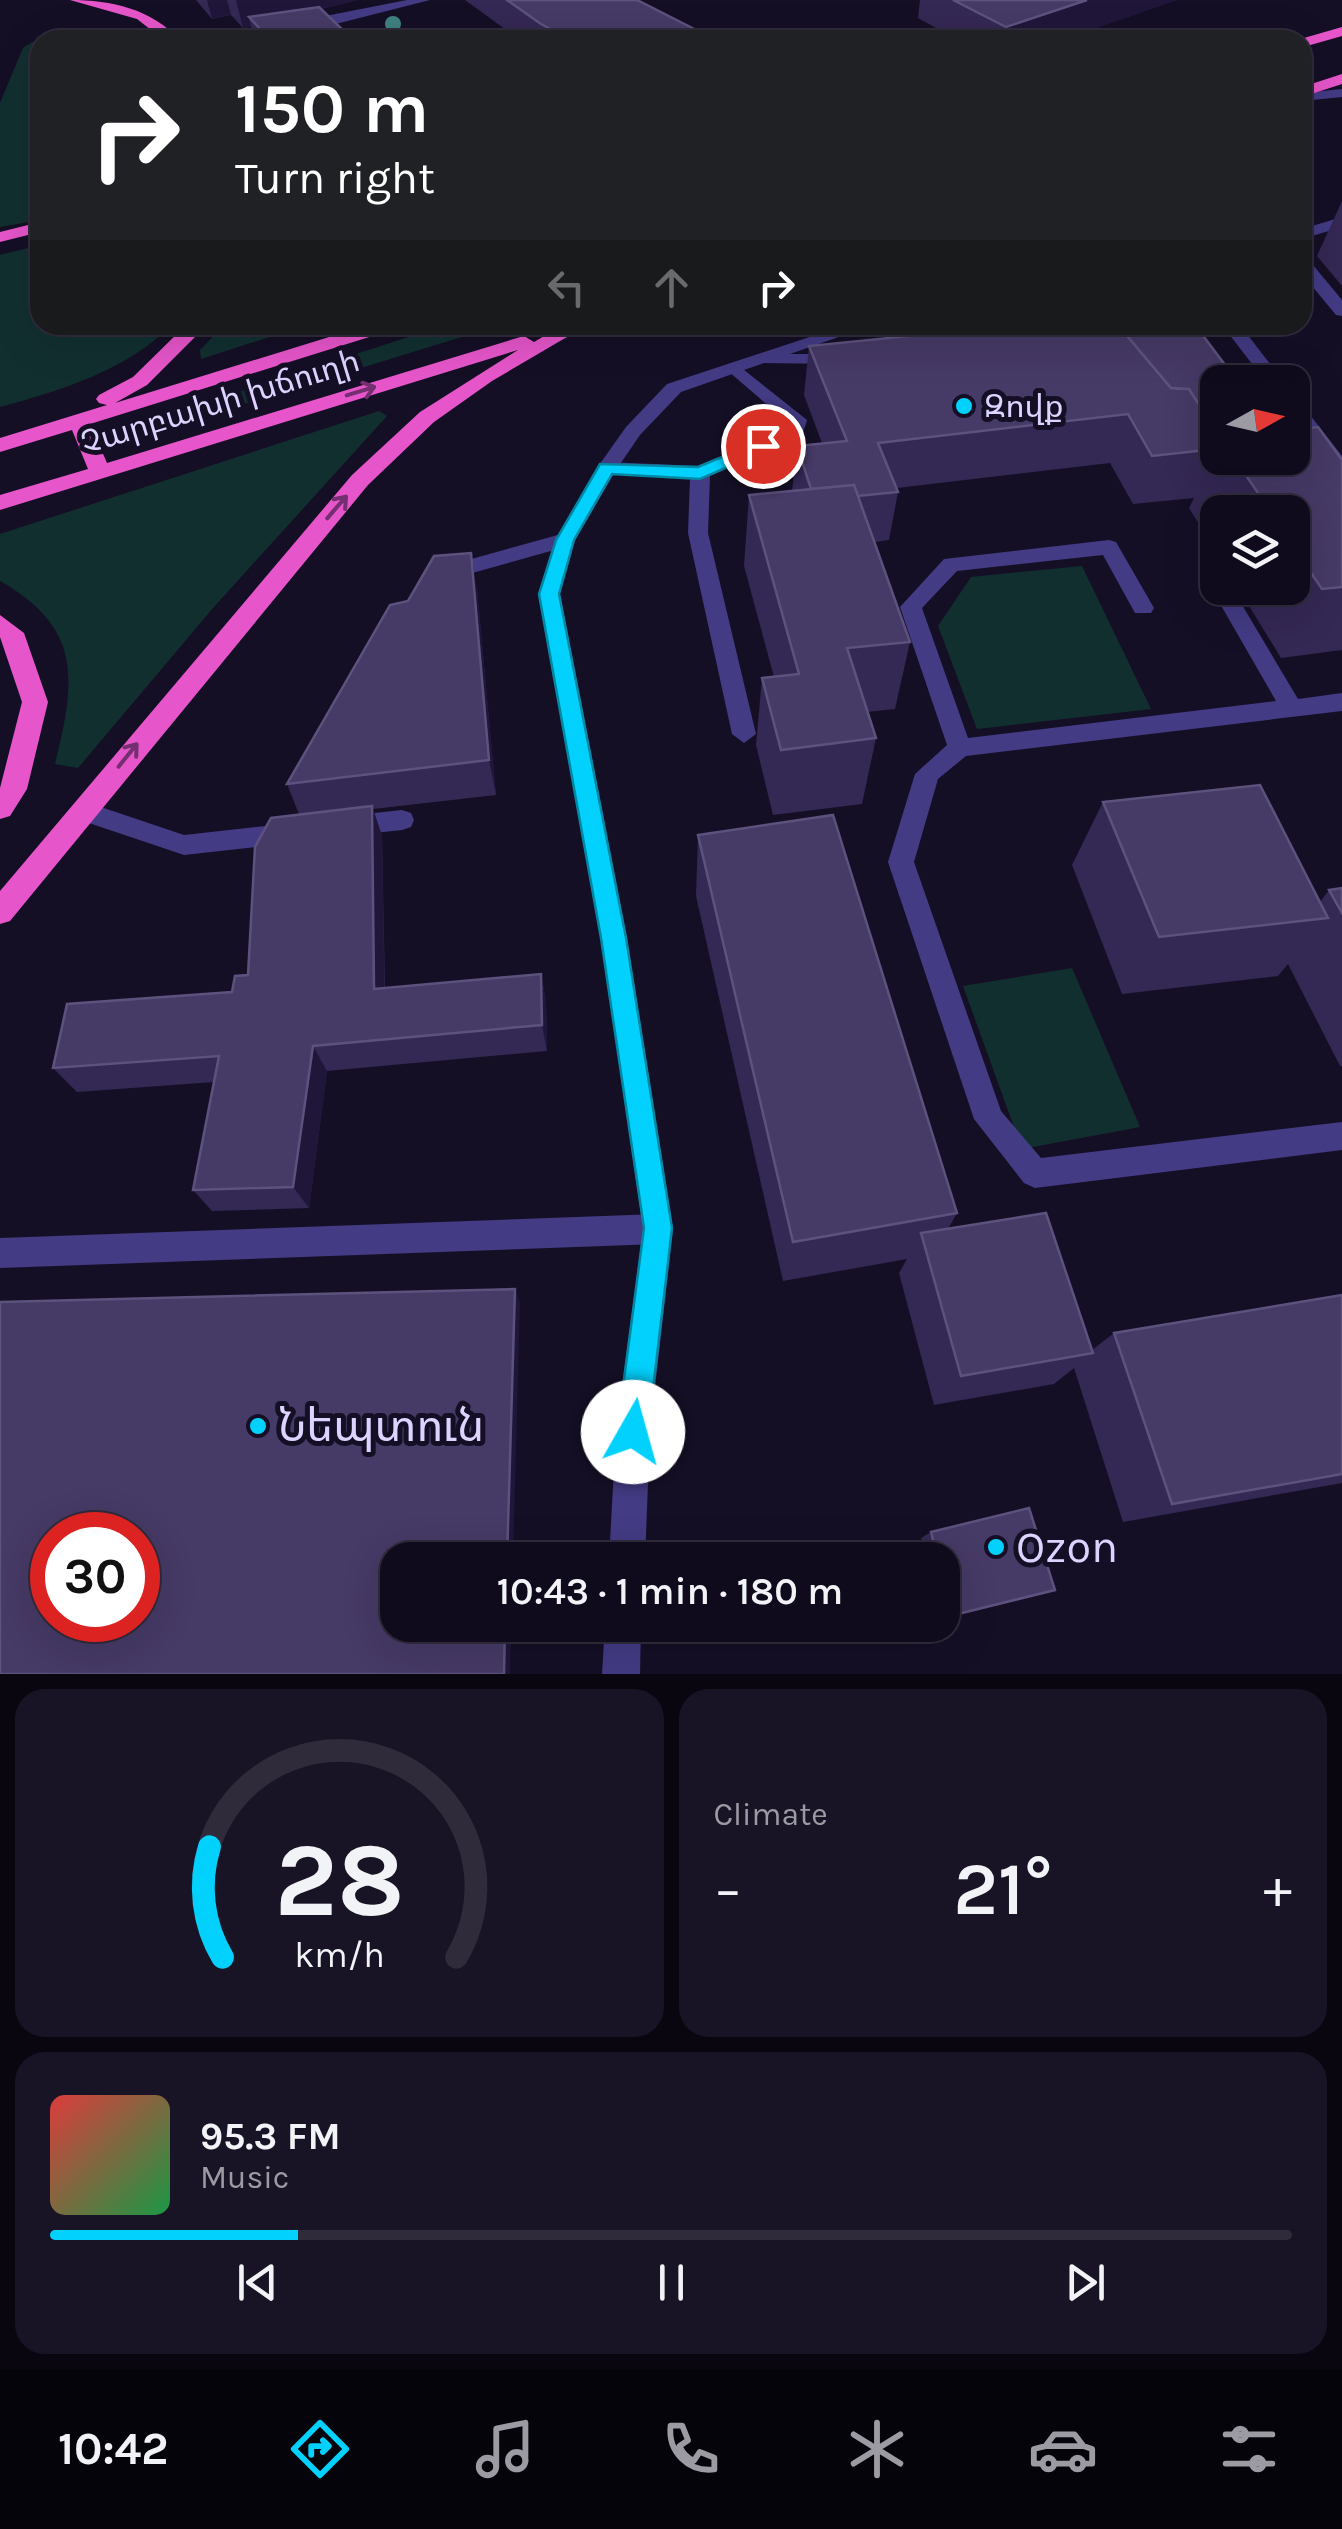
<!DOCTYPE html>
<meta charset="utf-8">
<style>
:root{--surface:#100b1c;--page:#191425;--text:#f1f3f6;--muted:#9c9ba3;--line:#302b3b;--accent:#02d1fd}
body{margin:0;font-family:Karla,"Noto Sans Armenian",sans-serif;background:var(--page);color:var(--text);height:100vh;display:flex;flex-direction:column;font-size:38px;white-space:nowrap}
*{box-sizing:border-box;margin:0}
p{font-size:32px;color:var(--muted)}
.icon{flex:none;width:55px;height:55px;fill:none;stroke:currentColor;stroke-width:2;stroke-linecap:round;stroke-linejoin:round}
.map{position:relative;height:1674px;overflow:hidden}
.side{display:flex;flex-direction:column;gap:15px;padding:15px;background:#09060f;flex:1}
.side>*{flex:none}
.top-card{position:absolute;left:30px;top:30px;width:1282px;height:305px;border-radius:30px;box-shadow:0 10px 40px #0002,0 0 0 2px var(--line);background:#202124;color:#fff;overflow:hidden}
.needle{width:65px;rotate:82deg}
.fabs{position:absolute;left:1200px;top:365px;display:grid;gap:20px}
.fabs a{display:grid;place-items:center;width:110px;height:110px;border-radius:20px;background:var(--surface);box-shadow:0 10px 40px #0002,0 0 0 2px var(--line);font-size:50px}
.speed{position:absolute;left:30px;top:1512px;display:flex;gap:20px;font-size:50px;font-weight:700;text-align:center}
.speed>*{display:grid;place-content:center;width:130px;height:130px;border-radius:50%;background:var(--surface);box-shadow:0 10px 40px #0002,0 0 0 2px var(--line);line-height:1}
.speed .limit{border:15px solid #d22;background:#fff;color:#111}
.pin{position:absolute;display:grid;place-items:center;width:85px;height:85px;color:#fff;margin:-42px;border:5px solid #fff;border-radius:50%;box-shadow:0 2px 10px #0007}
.me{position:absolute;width:110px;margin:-55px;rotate:7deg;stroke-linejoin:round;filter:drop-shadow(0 0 8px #0008)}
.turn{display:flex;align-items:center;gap:35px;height:210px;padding:0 40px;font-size:45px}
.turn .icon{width:130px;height:130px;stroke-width:2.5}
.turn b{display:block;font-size:70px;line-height:85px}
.lanes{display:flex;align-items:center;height:95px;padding:0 40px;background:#0003;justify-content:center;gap:50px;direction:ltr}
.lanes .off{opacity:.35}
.big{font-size:75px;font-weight:600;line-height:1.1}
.side .card{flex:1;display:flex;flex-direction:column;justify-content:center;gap:15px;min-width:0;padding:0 35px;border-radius:30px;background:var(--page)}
.side .dial{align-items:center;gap:0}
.dial svg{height:260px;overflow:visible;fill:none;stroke:var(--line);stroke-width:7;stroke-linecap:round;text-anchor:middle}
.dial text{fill:var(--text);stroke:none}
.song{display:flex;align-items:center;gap:30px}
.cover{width:120px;height:120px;border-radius:15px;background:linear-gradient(135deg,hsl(0 70% 55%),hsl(140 70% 35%))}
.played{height:10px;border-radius:5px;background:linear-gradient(90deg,var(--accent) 20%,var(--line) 20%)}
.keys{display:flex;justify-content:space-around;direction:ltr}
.heat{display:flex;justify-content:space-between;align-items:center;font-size:55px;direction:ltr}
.side .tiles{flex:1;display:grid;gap:15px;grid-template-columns:1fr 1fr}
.card:last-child{grid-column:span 2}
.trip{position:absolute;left:380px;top:1542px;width:580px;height:100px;border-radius:30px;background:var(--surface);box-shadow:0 10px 40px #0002,0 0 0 2px var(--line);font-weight:600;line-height:100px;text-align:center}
.tabs{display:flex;height:160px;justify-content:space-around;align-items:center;background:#06040b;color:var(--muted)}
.tabs .icon{width:70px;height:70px}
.tabs .selected{color:var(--accent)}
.tabs b{font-size:45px;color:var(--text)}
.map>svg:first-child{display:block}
</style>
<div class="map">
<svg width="1342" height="1674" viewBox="0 0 1342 1674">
<rect width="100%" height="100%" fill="#150f26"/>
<g fill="#122f30">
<path d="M92 31 116 40H40V220L0 227V103L23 48C43 34 69 32 92 31Z"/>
<path d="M40 245V325H171C128 370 59 391 0 407V255Z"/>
<path d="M224 325H307L201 359 200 350Z"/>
<path d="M445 325H501L113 444 110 434Z"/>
<path d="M379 411 387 416 213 608 78 768 55 764C75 682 84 629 0 581V534Z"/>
<path d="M1082 566 1151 709 977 729 938 626 971 577Z"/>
<path d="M1072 968 1140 1127 1022 1149 963 986Z"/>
</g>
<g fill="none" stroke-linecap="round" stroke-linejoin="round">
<g fill="#433b84" fill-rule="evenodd">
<path d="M407 0H430L320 28 238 40H203Z"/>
<path d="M1342 89V97L1302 101V93Z"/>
<path d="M1342 217V227L1302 239V229Z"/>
<path d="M1302 258 1308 259 1342 300V316L1336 315 1302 274Z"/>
<path d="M1222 325H1240L1284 382H1266Z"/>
<path d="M761 354H841L850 359 841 364 755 363V355Z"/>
<path d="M734 362 807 420 802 436 710 476 708 533 756 734 744 743 732 734 688 533 690 479 607 474 597 468 607 462 698 466 786 429 787 422 728 371 725 367Z"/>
<path d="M1292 399 1299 401 1342 456V475L1335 474 1292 418Z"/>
<path d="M565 533 572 535 575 540 572 545 440 582 429 575 432 570Z"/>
<path d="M1109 540 1116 542 1154 608 1151 613H1135L1103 555 957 571 922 608 968 738 1276 701 1211 588 1218 582V588H1232L1298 699 1342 693V711L966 756 938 779 914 862 1001 1111 1041 1158 1342 1122V1150L1035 1188 1024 1183 974 1119 888 862 915 774 947 745 900 607 944 559Z"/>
<path d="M83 801 184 835 292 823 301 826 304 833 301 840 292 843 184 855 74 818 71 811 74 804Z"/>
<path d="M402 810 411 813 414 820 411 827 402 830 346 836 337 833 334 826 337 819 346 816Z"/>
<path d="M658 1214 669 1218 673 1229 669 1240 658 1244 0 1268V1238Z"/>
</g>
<g fill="#433b84" fill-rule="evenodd">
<path d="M846 325H873L681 392 640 435 616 470 575 540 560 594 627 939 673 1229 650 1432 645 1560H609L616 1432 643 1229 601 939 538 594 555 540 597 468 626 427 667 384Z"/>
<path d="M605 1625H641L640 1674H602Z"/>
</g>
<g fill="#e656ca" fill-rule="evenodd">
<path d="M70 0C112 0 151 9 180 40H164L137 19Z"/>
<path d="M1342 27V36L1307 46 1302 47V40H1297Z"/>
<path d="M1342 74V84L1302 97V87Z"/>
<path d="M40 222V232L0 242V232Z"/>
<path d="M186 325H207L147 385 115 403 368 325H398L395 329 90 424 107 463 517 338 524 336 534 342 563 325 584 327 492 381 434 422 368 485 10 921 0 924V891L352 475 420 412 518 350 0 510V495L88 469 72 430 0 452V438L107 405 99 403 96 399 99 395 133 377Z"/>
<path d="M0 615 24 633 48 702 27 789 10 816 0 819V788L22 702 0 637Z"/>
</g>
</g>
<circle fill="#3e8180" cx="393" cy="24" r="8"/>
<g fill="#342854">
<path d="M196 0H358L321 9 348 40H254L251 27 243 28 231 15 212 19Z"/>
<path d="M465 0H637L716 40H520Z"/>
<path d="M920 0H1176L1062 40H958L918 18Z"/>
<path d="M1342 201V286L1317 256Z"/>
<path d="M809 346 1218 382V424H1212L1218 432V458H1292L1342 460V650L1281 658 1238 588H1292V512H1218V554L1189 508 1194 498 1133 504 1110 463 897 488 898 492 889 540 875 542 910 642 895 709 867 712 876 738 862 804 773 815 756 745 762 678 774 677 744 566 749 495 792 491 797 446 822 443 804 395Z"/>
<path d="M477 590 496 795 373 809 382 836 385 988 541 974 546 1001 547 1051 327 1071 309 1208 212 1211 193 1190 214 1082 77 1092 53 1068 232 992 248 975 299 814 287 784Z"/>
<path d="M1103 802 1320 902 1329 890 1342 888V1066H1340L1288 964 1278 976 1122 994 1072 865Z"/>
<path d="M698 835 957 1213 948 1229 1092 1350 1114 1333 1342 1295V1483L1123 1522 1074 1368 1054 1384 934 1405 899 1273 907 1259 783 1281 696 896Z"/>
<path d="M931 1532 1055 1590 943 1618 942 1560H927L921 1538Z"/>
</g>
<g fill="#20163a">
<path d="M207 0H227L231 15 212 19Z"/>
<path d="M236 0H358L308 12 249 17 251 27 243 28Z"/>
<path d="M1087 0H1176L1062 40H1003L1006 27Z"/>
<path d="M347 34 348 40H329V38Z"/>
<path d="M471 553 477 590 496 795 489 760Z"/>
<path d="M372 806 382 836 385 1015 374 989Z"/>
<path d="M541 974 546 1001 547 1051 542 1025Z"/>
<path d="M313 1046 327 1071 309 1208 293 1187Z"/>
<path d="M515 1289 520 1302 513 1560H507Z"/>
<path d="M505 1625H511L510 1674H504Z"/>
</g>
<g fill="#463a66" stroke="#5d527e" stroke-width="2.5" fill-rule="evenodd">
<path d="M507 0H637L716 40H571L541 24Z"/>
<path d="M953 0H1087L1006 27Z"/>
<path d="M319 7 347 34 329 38 330 40H270L249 17Z"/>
<path d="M1019 325H1118L1171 388 1189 389 1218 432V444L1215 449 1152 456 1128 414 878 443 898 492 858 496 854 485 811 489 797 446 847 441 809 346Z"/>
<path d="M1118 325H1195L1238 382H1218V400L1198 403 1189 389 1171 388Z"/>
<path d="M1318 427 1342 460V587L1322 589 1292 545V512H1271L1234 458H1292V430Z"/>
<path d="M854 485 910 642 847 648 876 738 781 750 762 678 799 674 749 495Z"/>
<path d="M471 553 489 760 287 784 390 605 408 601 434 556Z"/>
<path d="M1260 785 1328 918 1159 937 1103 802Z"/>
<path d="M372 806 374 989 541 974 542 1025 313 1046 293 1187 193 1190 219 1056 53 1068 67 1004 232 992 235 976 248 975 255 847 271 818Z"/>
<path d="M833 815 957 1213 793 1242 698 835Z"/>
<path d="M1342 888V913L1329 890Z"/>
<path d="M1046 1213 1093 1353 961 1376 921 1233Z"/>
<path d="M515 1289 507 1560H398V1625H505L504 1674H0V1302ZM52 1535H138V1620H52Z"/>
<path d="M1342 1295V1474L1172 1504 1114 1333Z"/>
<path d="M1029 1508 1055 1590 954 1615 942 1575V1560H938L931 1532Z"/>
</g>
<defs><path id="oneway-shaft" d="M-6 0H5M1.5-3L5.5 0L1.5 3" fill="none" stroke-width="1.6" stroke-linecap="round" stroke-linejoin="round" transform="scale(2.5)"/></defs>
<g stroke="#732f70">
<use href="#oneway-shaft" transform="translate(361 391) rotate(-17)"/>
<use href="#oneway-shaft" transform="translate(337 507) rotate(-49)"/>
<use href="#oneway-shaft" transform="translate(128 755) rotate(-51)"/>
</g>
<path fill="#02d1fd" stroke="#0188a4" stroke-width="2.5" d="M763 440 772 446 769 449 700 479 612 474 574 540 559 594 626 938 672 1228 648 1432 644 1443 633 1447 622 1443 617 1432 644 1228 601 938 539 594 556 540 600 464 698 467Z"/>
<g fill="#02d1fd" stroke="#150f26" stroke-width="4">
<circle cx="964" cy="406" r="10"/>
<circle cx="258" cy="1426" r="10"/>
<circle cx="996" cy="1547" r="10"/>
</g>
<g text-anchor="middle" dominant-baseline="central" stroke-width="10" stroke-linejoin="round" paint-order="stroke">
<g font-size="32" fill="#dcd4ff" stroke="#150f26">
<text transform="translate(220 402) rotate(-17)">Չարբախի խճուղի</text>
</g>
<g font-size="32" fill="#dcd4ff" stroke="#150f26" text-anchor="start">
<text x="984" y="406">Զովք</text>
</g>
<g font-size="45" fill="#dcd4ff" stroke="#150f26" text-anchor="start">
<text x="278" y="1426">Նեպտուն</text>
<text x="1016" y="1547">Ozon</text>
</g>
</g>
</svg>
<div class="fabs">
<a><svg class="needle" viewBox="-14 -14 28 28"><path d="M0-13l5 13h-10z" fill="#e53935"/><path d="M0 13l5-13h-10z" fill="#9c9ba3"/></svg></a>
<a><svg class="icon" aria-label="layers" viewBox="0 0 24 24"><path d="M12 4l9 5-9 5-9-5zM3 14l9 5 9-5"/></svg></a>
</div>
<div class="speed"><div class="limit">30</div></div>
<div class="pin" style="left:763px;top:446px;background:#d93025"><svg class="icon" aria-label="arrive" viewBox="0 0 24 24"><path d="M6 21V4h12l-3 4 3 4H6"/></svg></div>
<svg class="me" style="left:633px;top:1432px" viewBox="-20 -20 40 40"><circle r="19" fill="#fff"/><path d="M0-13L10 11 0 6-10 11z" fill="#02d1fd"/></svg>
<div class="trip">10:43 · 1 min · 180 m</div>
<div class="top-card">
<div class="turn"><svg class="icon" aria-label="right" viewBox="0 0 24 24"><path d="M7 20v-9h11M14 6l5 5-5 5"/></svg><div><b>150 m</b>Turn right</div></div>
<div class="lanes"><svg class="icon off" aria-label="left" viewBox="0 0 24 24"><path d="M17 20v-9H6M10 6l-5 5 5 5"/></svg><svg class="icon off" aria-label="ahead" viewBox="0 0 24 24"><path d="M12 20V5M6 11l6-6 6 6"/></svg><svg class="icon" aria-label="right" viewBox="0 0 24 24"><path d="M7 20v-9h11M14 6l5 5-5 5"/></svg></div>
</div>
</div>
<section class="side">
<div class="tiles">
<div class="card dial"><svg viewBox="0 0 100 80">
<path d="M14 69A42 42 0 1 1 86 69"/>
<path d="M14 69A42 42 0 0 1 10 35" stroke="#02d1fd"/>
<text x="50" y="56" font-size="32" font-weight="700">28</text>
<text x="50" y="72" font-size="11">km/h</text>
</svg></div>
<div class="card"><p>Climate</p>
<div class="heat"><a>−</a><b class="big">21°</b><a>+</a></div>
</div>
<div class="card">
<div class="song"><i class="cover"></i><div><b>95.3 FM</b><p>Music</p></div></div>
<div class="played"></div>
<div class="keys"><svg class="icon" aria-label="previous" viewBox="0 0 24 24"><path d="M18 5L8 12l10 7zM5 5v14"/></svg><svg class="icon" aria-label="pause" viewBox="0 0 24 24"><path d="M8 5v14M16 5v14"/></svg><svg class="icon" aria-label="next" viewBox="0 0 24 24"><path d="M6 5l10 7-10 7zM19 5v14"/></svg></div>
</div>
</div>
</section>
<nav class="tabs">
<b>10:42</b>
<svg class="icon selected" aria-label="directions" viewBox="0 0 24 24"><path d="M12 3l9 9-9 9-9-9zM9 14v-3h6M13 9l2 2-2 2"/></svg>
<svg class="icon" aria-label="music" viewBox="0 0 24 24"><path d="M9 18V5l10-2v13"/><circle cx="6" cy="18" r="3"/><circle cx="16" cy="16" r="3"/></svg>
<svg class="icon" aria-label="phone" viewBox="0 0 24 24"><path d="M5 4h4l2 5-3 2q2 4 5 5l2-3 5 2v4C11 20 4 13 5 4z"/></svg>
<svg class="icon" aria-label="climate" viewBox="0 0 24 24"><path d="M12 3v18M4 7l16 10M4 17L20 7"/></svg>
<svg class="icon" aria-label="car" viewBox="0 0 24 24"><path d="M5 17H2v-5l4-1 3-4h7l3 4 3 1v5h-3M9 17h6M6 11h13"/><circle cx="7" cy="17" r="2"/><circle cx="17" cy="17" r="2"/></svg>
<svg class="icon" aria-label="filters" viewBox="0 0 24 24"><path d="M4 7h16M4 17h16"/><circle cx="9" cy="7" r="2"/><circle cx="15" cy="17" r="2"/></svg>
</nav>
